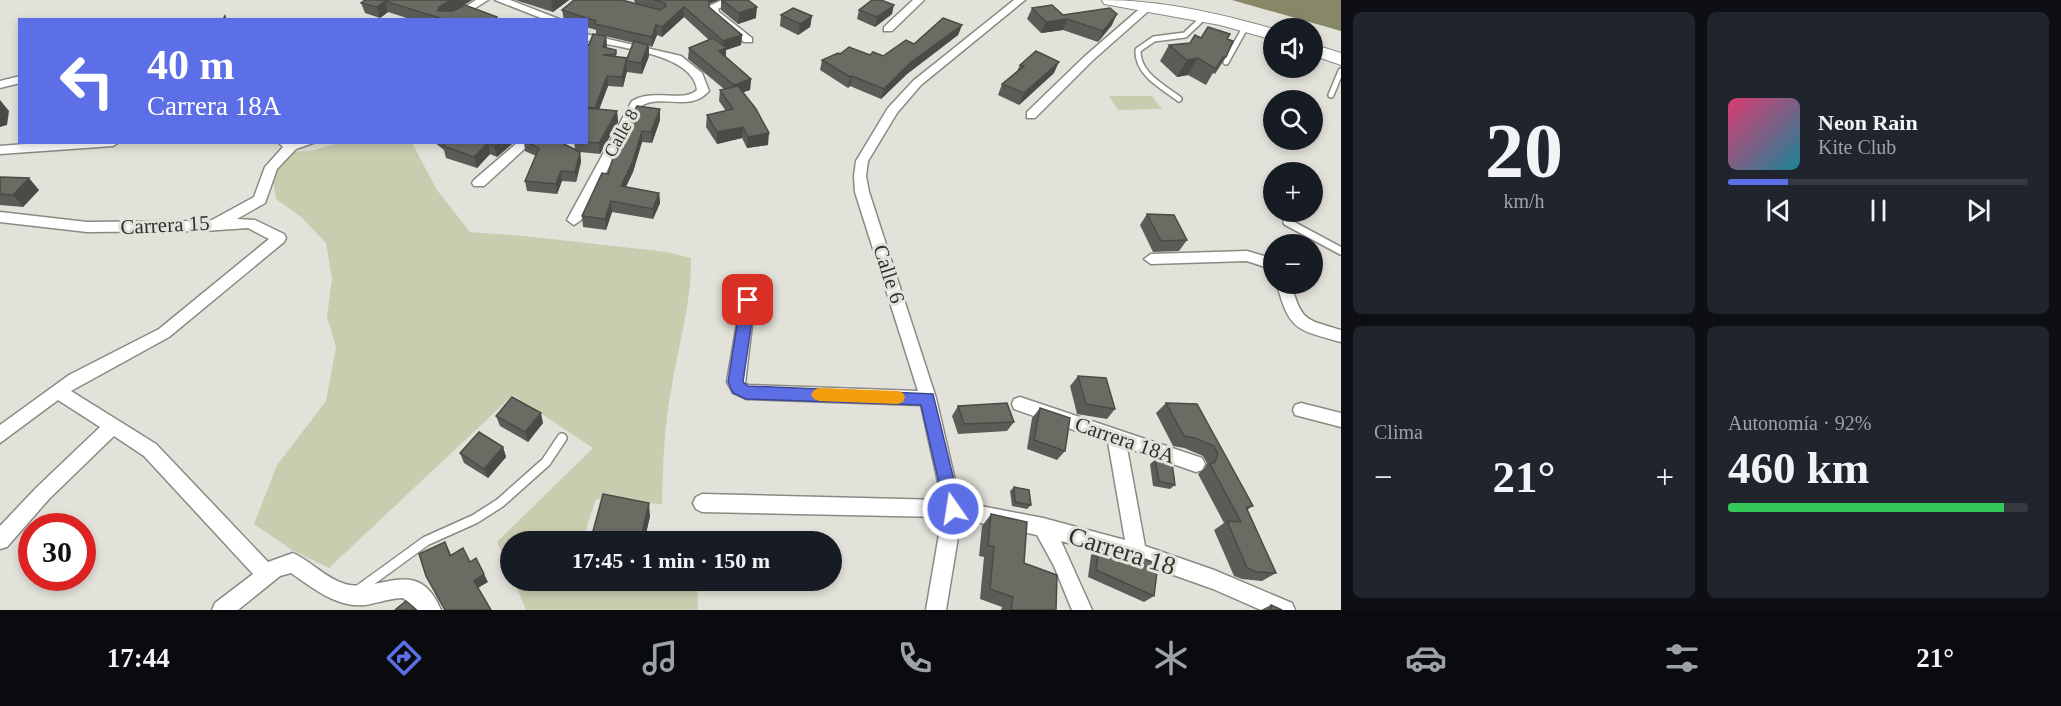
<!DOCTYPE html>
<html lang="es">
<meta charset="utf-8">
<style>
:root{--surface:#171b24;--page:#20242c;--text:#f1f3f6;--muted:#9ea1a6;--line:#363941;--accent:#5d6fe7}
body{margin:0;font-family:"Times New Roman",serif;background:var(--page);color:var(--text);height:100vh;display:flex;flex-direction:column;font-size:22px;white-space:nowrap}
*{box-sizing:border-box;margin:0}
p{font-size:20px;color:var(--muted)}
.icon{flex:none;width:33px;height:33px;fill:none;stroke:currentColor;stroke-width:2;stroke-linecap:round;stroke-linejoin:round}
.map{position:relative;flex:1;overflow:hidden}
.side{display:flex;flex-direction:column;gap:12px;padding:12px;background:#0d0f14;width:720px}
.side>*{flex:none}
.banner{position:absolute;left:18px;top:18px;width:570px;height:126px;border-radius:0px;box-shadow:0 3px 9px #0003;background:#5d6fe7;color:#fff;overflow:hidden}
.buttons{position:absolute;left:1263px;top:18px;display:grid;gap:12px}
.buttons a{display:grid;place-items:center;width:60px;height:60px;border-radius:50%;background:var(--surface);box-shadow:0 3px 9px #0003;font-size:30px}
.speed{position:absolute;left:18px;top:513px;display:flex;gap:12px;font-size:30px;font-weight:700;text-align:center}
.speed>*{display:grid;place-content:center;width:78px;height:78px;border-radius:50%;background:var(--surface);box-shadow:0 3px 9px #0003;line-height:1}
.speed .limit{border:9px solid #d22;background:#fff;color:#111}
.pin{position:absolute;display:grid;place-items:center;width:51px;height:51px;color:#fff;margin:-26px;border-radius:12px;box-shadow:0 3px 9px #0006}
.me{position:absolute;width:66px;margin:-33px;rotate:347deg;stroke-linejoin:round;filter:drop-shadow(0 0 4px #0008)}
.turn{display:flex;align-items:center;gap:21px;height:126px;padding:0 30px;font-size:27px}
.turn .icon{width:78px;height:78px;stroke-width:2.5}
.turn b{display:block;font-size:42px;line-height:51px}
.big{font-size:45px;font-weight:800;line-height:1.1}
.side .card{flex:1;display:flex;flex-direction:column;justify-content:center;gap:9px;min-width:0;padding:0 21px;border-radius:9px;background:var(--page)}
.side .dial{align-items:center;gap:0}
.dial b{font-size:78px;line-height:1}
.song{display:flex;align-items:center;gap:18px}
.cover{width:72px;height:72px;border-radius:9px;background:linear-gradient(135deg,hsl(340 70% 55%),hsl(190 70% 35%))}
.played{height:6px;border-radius:3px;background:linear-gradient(90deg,var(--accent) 20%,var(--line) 20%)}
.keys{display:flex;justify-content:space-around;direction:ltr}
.heat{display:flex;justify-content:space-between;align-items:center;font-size:33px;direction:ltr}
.charge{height:9px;border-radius:4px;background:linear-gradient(90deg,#34c759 92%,var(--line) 0)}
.side .tiles{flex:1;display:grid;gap:12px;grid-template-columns:repeat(2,1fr)}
.trip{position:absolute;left:500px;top:531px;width:342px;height:60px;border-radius:30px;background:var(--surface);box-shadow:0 3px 9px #0003;font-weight:800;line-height:60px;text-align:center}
.tabs{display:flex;height:96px;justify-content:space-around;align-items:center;background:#090b0e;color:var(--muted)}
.tabs .icon{width:42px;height:42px}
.tabs .current{color:var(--accent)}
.tabs b{font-size:27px;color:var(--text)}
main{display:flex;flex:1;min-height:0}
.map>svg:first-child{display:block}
</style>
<main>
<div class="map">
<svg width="1341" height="610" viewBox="0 0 1341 610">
<rect width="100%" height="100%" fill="#e2e2da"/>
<g fill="#caccb0">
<path d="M1109 96H1152L1162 109 1118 110Z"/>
<path d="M338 143H412L437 190 470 232 524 236 667 252 691 258C692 300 679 343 672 385 664 425 663 464 662 504L596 499 582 541 510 542V572L497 542 593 448 513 395 329 568 292 550 254 524 277 465 326 401 336 347 327 317 332 278 326 243 301 217 276 199C272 176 271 170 287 152L310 151Z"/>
<path d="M514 581H697L698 610H526Z"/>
</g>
<path fill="#878868" d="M1232 0H1341V31Z"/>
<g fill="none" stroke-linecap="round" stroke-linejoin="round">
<defs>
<g id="service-far2">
<path d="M1226 62 1246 26"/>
<path d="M1331 95 1341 71"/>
<path d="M1179 99C1162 86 1137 74 1138 50L1154 39 1185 35 1204 17"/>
</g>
<path id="service-far1" d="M1287 222 1341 251"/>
<path id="service" d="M357 591 426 541 475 519 500 503 546 462 562 438"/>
<g id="minor">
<path d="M476 0H488L456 20H443Z"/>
<path d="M495 0H510L559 19 546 20Z"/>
<path d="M722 0H735L718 9 719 12 752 38V42H744L710 15 709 6Z"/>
<path d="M913 0H924L892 31H884V27Z"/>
<path d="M1014 0H1025L921 85 897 113 868 161 866 176 869 192 936 398 960 502 1043 518 1125 540 1108 442 1014 409 1012 404 1014 399 1020 397 1202 458 1205 464 1202 470 1196 472 1127 448 1145 546 1214 570 1292 603 1295 610H1261L1213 589 1137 562 1061 541 1092 610H1072L1054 566 1037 535 961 519 946 610H926L942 517 702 512 696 509 693 503 696 497 702 494 942 500 921 405 746 399 733 393 727 382 741 300 743 296H753L755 300 745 383 748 385 918 391 855 192 854 176 856 161 888 108 913 81Z"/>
<path d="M1144 5 1153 7 1092 61 1035 118H1027V112L1084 57Z"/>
<path d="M586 34 681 56 702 73 709 91C690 113 662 93 641 106L581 220 574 225 567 220 632 101C654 88 683 103 697 90 694 54 616 47 586 40Z"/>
<path d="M20 76V83L0 88V81Z"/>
<path d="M50 142H119L113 146 0 154V146Z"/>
<path d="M278 142H316L296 149 277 169 265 203 237 219 255 220 284 234 286 238 284 242 169 337 71 391 156 444 268 562 293 553C311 561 325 578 345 584 379 594 418 554 441 610H418L403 598C390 598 378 603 365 605 337 608 313 588 291 573L280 576 238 610H212L215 603 253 574 144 456 114 436 49 499 7 547 0 549V526L37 487 100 427 58 400 0 443V425L69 375 159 329 269 239 248 228 204 231 87 232 0 222V212L87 222 204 221 212 220 254 197 265 167 283 147Z"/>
<path d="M518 142H532L484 186H474L472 183 474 180Z"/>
<path d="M1247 251 1274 259V270L1247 261 1151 264 1144 259 1151 254Z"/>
<path d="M1277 284H1291C1302 321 1304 319 1341 330V342C1298 330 1289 331 1277 284Z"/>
<path d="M1301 403 1341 413V427L1295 415 1293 410 1295 405Z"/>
</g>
<g id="trunk">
<path d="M1102 0C1160 0 1217 13 1274 29V40L1220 25 1110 5 1104 4Z"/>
<path d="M1312 44 1341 53V65L1312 55Z"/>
</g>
</defs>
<use href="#service-far2" stroke="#8a8a83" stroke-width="8"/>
<use href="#service-far1" stroke="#8a8a83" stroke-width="10"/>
<use href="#service" stroke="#8a8a83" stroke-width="12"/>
<use href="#minor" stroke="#8a8a83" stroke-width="3"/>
<use href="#trunk" stroke="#8a8a83" stroke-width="2"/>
<use href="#service-far2" stroke="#fff" stroke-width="5"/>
<use href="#service-far1" stroke="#fff" stroke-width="7"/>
<use href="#service" stroke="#fff" stroke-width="9"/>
<use href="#minor" fill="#fff" fill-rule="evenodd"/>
<use href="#trunk" fill="#fff" fill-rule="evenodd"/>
</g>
<g fill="#5c5c56">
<path d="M365 0H472L453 11 498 20H413L388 12 380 18 365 13 361 3Z"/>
<path d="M515 0H569L553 12Z"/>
<path d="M634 0H719L709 4V7L742 35 741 45 726 50V57L751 79 750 90 743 92 768 145 747 148 742 138 717 144 706 127 707 115 726 111 719 101 720 90 724 89 688 59 689 48 709 40 684 17 662 37 657 35 652 47 649 46V56L642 74 627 72V71L623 87 608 86 599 109 617 111 618 122 600 154 580 152 581 162 576 182 562 181 557 194 527 191 525 181 536 156 525 151 524 142H560L575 149 574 142H586V44L589 45 606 36 607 48 616 50V56L627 59 634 43 596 34V30L586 27V20H564L562 10 635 3Z"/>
<path d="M721 0H748L756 18 738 24 721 10Z"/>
<path d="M1032 8 1063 15 1112 25 1098 42 1063 30 1041 33 1027 19Z"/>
<path d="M859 10 892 14 875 27 857 19Z"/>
<path d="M781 15 812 16 810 27 798 35 780 26Z"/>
<path d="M962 25 958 35 907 74 881 99 850 86 848 88 820 70 822 60 840 54 883 56Z"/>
<path d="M1201 38 1227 39 1226 57 1215 74 1213 73 1206 85 1188 75 1177 77 1160 61 1169 45 1190 43Z"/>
<path d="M1020 65 1054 73 1019 105 998 95 1002 84 1017 71Z"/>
<path d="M660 120 652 143 642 142 633 172 626 187 659 193 660 203 653 219 612 212 606 230 583 227 582 216 608 174 617 145Z"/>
<path d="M434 142H512V144L497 157 490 154 477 168 446 158 444 150Z"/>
<path d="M0 177 39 190 23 207 0 205Z"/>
<path d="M1147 214 1187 240 1179 251 1153 252 1140 225Z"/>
<path d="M1078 376 1115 409 1107 419 1077 414 1070 386Z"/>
<path d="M1166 403 1197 404 1253 506 1247 510 1276 573 1262 581 1242 579 1234 576 1214 530 1224 523 1198 474 1205 468 1207 463 1203 456 1184 448 1173 446 1156 413Z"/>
<path d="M958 406 1014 422 1007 431 958 434 952 416Z"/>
<path d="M1040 408 1065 451 1057 460 1027 449 1032 418Z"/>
<path d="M496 416 543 423 528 442 500 426Z"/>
<path d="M503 447 506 457 488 478 464 463 460 453Z"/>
<path d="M1155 460 1175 485 1170 489 1153 486 1150 464Z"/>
<path d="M1014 487 1031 505 1027 509 1012 506 1010 491Z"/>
<path d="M991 514 1024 563 1056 610H1001L1002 607 980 599 984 557 979 556 982 526Z"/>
<path d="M650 516 644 542H593L592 535Z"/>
<path d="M1099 548 1117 555 1123 551 1154 596 1144 602 1088 577 1091 555Z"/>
<path d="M1271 605 1282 610H1261Z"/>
</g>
<g fill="#4b4b46">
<path d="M451 0H472L442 18 438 11 439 7Z"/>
<path d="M553 0H569L553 12 551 2Z"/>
<path d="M708 0H719L708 4Z"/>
<path d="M385 1 388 12 380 18 377 7Z"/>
<path d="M894 5 892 14 875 27 877 17Z"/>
<path d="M684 7V17L662 37V27Z"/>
<path d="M757 7 756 18 738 24 739 13Z"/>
<path d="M225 14 227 20H222Z"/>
<path d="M1117 14 1112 25 1098 42 1103 31Z"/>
<path d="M812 16 810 27 798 35 800 24Z"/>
<path d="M1067 19 1063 30 1041 33 1046 22Z"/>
<path d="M656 25 657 35 652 47V37Z"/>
<path d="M962 25 958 35 907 74 881 99 884 89 910 63Z"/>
<path d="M742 35 741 45 726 50V59L719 51 722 50 723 41Z"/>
<path d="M606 36 607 46 604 55 603 47Z"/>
<path d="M648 45 649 56 642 74 641 63Z"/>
<path d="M1198 58 1188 75 1177 77 1187 60Z"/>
<path d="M626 61 627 71 623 87 622 77Z"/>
<path d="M1059 62 1054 73 1019 105 1024 93Z"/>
<path d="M607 76 608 86 596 118 595 108Z"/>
<path d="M852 76 850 86 848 88 850 77Z"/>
<path d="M751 79 750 90 733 96 734 85Z"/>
<path d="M0 100 9 111 7 125 0 127Z"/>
<path d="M660 109V120L652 143 651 132Z"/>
<path d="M617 111 618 122 600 154 599 143Z"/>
<path d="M743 127 742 138 717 144V132Z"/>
<path d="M642 131V142L633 172 621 196V186Z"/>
<path d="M769 133 768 145 747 148 748 137Z"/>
<path d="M499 142H512V144L497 157 494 146Z"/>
<path d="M488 143 490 154 477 168 474 157Z"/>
<path d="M580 152 581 162 576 182 575 172Z"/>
<path d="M561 171 562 181 557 194 556 184Z"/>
<path d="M29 178 39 190 23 207 13 195Z"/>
<path d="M659 193 660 203 653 219V209Z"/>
<path d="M611 201 612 212 606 230 605 219Z"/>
<path d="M541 413 543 423 528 442 525 432Z"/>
<path d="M503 447 506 457 488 478 484 469Z"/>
<path d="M649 503 650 516 644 542H640Z"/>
<path d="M445 542 449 550 455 564 450 556Z"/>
<path d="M476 558 488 582 478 588 474 581Z"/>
</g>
<g fill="#6b6b64" stroke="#4b4b46" stroke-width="1.5">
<path d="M365 0H451L439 7 438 11H453L465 5 497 17 496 20H437L440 18 385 1 377 7 361 3Z"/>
<path d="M574 0H622L660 10 666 6 665 3 654 0H709V7L742 35 723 41 684 7 662 27 656 25 652 37 595 24 596 21 562 10Z"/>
<path d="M722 0H748L757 7 739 13Z"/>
<path d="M872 0H881L894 5 877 17 859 10Z"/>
<path d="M1052 5 1063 15 1110 8 1117 14 1103 31 1067 19 1046 22 1032 8Z"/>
<path d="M793 8 812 16 800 24 781 15Z"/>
<path d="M943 18 962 25 910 63 884 89 852 76 850 77 822 60 838 53 840 54 849 47 870 55 873 52 883 56 906 40 914 44Z"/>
<path d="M1208 27 1230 34 1227 39 1233 41 1226 57H1223L1216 69 1198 58 1187 60 1169 45 1190 43 1195 35 1201 38Z"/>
<path d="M593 34 606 36 603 47 616 50V54L603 55 627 58 622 77 607 76 595 108 586 107V44L589 45Z"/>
<path d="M713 38 727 48 719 51 751 79 734 85 689 48Z"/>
<path d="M634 41 648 45 641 63 626 61Z"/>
<path d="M1036 51 1059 62 1024 93 1002 84 1024 66 1020 65Z"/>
<path d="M738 86 756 109 769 133 748 137 743 127 717 132 707 115 733 109 720 90Z"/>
<path d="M637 106 660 109 651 132 642 131 633 161 621 186 659 193 653 209 611 201 605 219 582 216 602 173 608 174 617 145Z"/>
<path d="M586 108 617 111 599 143 586 142Z"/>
<path d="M445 142H499L494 146 488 143 474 157 443 146 446 143Z"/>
<path d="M527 142H560L580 152 575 172 561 171 556 184 525 181 539 148Z"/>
<path d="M0 177 29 178 13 195 0 194Z"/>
<path d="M1147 214 1174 215 1187 240 1161 241Z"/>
<path d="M1078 376 1106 378 1115 409 1086 404Z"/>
<path d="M512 397 541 413 525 432 496 416Z"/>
<path d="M1007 403 1014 422 964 424 958 406Z"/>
<path d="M1166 403 1197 404 1253 506 1246 507 1276 573 1256 572 1247 568 1227 521 1241 522 1210 464 1215 462 1218 454 1214 446 1195 438 1184 436Z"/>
<path d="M1040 408 1070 418 1065 451 1034 440Z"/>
<path d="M479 432 503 447 484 469 460 453Z"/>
<path d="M1155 460 1172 463 1175 485 1159 481Z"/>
<path d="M1014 487 1029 490 1031 505 1015 502Z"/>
<path d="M603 494 649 503 640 542H623L592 535Z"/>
<path d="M991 514 1027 522 1024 563 1057 575 1056 610H1011L1013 597 990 589 994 547 988 545Z"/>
<path d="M445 542 450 556 463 548 470 562 476 558 484 574 474 581 491 610H445L426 576 419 554Z"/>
<path d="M1099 548 1122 557 1123 551 1158 564 1154 596 1096 570Z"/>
<path d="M406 601 412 606 416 610H395Z"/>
<path d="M1271 605 1282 610H1271Z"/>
</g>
<path fill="#5d6fe7" stroke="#3c4896" stroke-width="1.5" d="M748 294 755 300 743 382 748 386 933 394 961 509 959 515 953 517 947 515 945 509 921 405 746 399 733 393 728 382 741 300Z"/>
<path fill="#f59e0b" d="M819 388 898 391 903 393 905 397 903 402 898 404 819 401 814 399 811 395 814 390Z"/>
<g text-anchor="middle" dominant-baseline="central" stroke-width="6" stroke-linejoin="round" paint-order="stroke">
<g font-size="18" fill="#2f2f2c" stroke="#e2e2da">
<text transform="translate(621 133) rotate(-61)">Calle 8</text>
</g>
<g font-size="21" fill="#2f2f2c" stroke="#e2e2da">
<text transform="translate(165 225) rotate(-3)">Carrera 15</text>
<text transform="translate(889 274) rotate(72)">Calle 6</text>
<text transform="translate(1125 440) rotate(19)">Carrera 18A</text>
</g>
<g font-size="26" fill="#2f2f2c" stroke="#e2e2da">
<text transform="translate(1122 551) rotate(17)">Carrera 18</text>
</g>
</g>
</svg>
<div class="buttons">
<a><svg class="icon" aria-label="sound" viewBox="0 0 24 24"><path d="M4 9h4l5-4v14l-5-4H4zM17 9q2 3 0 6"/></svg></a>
<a><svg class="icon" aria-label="search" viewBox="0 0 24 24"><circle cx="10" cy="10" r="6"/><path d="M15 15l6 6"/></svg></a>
<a>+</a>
<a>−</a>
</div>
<div class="speed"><div class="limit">30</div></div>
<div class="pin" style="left:748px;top:300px;background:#d93025"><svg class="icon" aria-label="arrive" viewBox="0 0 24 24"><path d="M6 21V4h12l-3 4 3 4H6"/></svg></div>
<svg class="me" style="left:953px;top:509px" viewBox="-20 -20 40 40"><circle r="17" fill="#5d6fe7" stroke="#fff" stroke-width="3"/><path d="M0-11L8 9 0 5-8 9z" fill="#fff"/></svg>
<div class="trip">17:45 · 1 min · 150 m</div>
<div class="banner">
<div class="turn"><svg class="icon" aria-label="left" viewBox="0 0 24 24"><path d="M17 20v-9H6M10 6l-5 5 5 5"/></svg><div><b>40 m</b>Carrera 18A</div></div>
</div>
</div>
<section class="side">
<div class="tiles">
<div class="card dial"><b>20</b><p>km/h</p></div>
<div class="card">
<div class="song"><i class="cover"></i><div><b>Neon Rain</b><p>Kite Club</p></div></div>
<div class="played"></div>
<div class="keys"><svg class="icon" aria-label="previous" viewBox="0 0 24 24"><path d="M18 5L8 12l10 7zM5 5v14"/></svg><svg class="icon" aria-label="pause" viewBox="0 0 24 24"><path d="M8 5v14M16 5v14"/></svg><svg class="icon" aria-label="next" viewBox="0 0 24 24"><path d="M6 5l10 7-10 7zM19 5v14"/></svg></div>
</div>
<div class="card"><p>Clima</p>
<div class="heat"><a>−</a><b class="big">21°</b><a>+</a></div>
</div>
<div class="card"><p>Autonomía · 92%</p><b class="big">460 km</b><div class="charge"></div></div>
</div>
</section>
</main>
<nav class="tabs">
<b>17:44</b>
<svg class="icon current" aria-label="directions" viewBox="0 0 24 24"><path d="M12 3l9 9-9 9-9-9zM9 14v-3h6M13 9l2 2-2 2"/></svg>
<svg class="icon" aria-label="music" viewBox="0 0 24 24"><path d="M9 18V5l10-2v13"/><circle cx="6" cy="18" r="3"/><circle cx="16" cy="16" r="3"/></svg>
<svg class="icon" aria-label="phone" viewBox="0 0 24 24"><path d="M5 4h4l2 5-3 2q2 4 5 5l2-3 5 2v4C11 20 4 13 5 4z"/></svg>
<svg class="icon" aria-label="climate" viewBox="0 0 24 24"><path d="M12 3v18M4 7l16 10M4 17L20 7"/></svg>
<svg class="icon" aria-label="car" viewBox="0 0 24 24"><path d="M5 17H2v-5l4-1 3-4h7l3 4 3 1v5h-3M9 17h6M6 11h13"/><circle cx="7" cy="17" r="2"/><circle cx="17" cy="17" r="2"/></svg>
<svg class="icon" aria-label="filters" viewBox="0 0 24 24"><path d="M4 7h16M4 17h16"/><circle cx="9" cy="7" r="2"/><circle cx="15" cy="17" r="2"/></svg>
<b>21°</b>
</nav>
